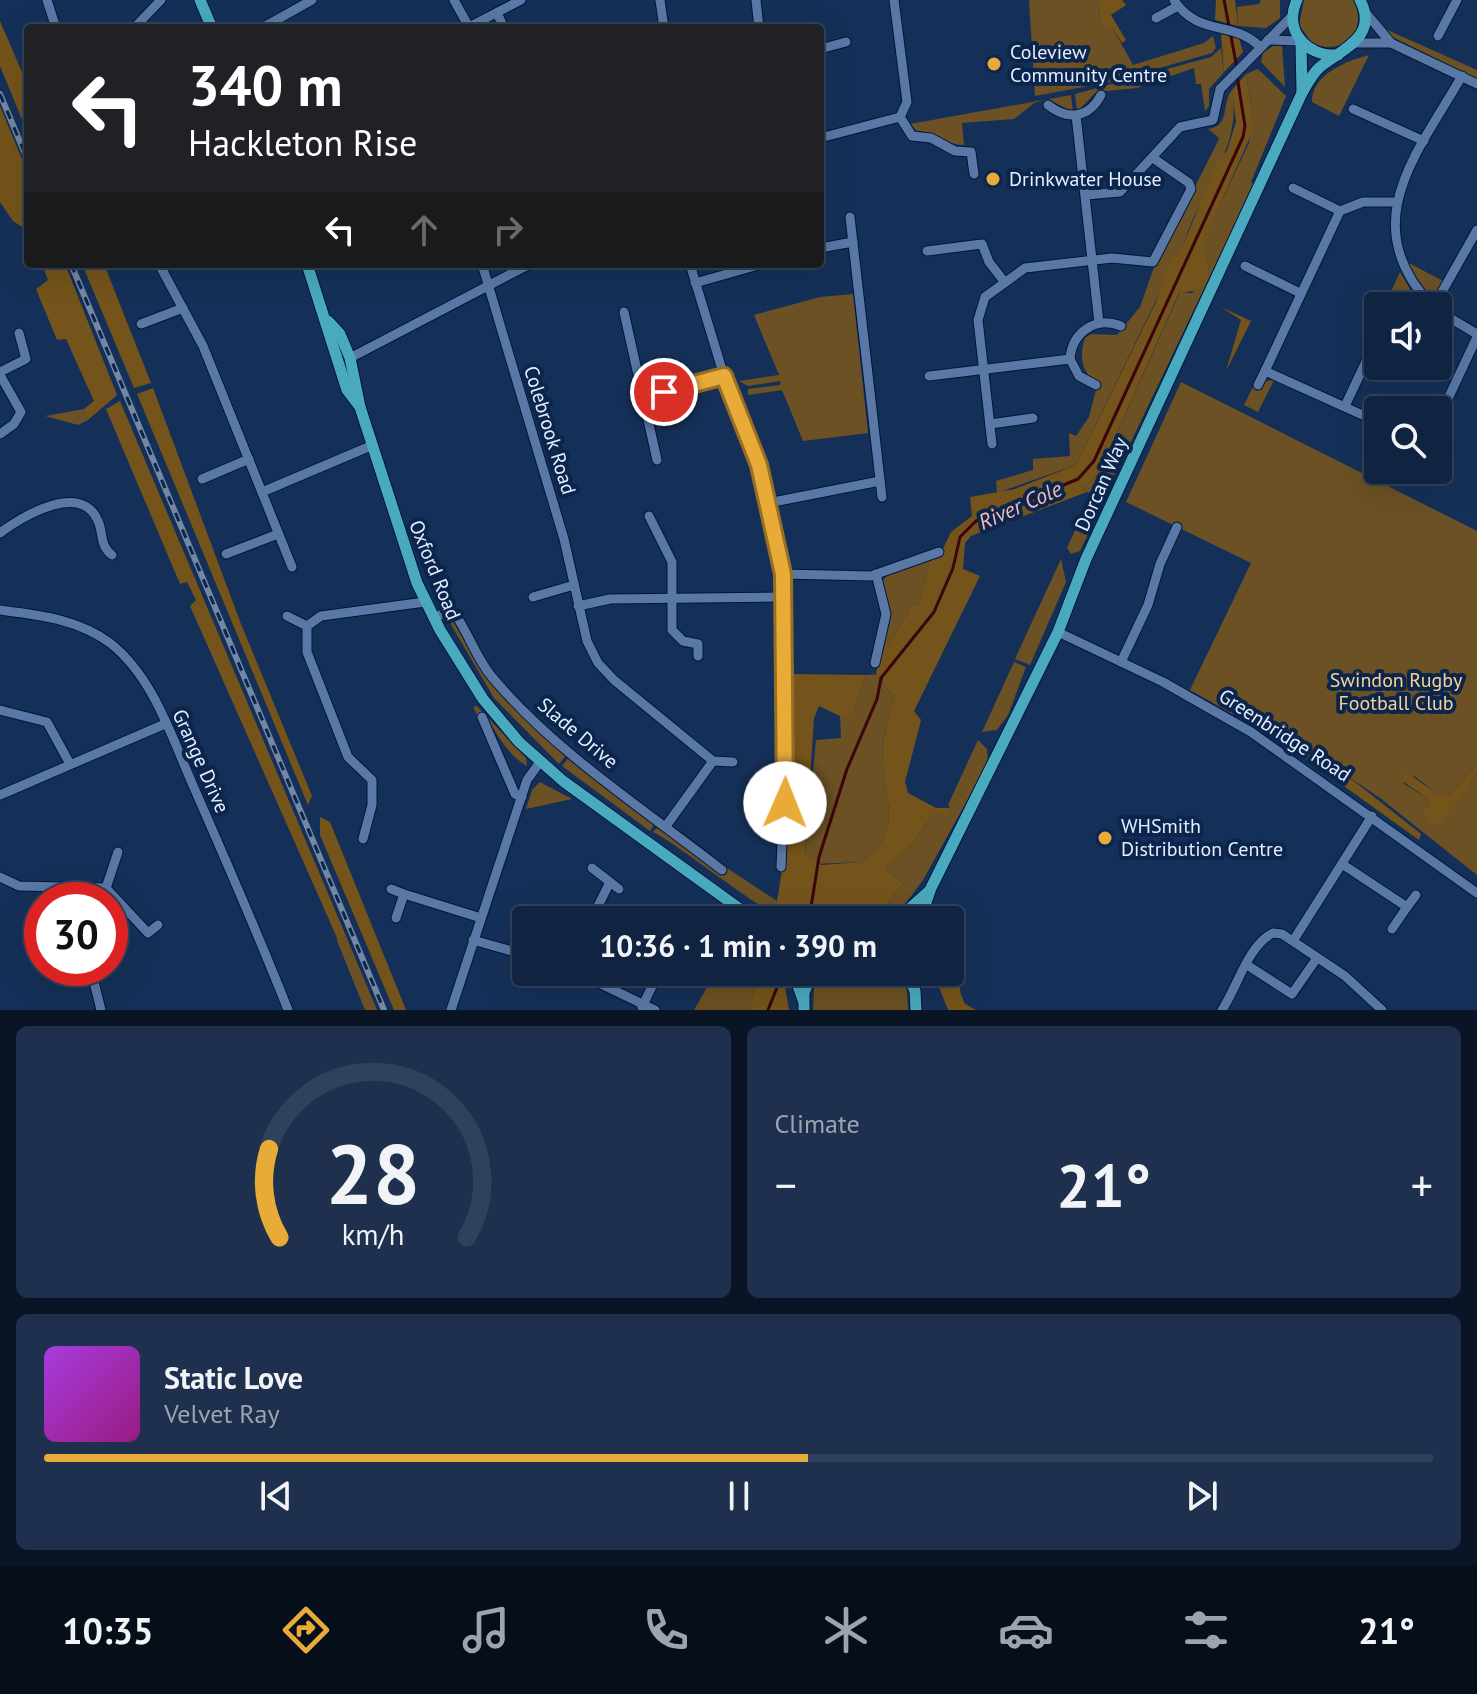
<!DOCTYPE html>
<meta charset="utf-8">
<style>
:root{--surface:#102442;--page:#1e304d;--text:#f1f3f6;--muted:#9ca4b2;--line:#30415b;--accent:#e9ab38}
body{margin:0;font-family:"PT Sans",sans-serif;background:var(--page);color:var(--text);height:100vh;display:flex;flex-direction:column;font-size:30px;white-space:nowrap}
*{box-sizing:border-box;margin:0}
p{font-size:26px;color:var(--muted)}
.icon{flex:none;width:44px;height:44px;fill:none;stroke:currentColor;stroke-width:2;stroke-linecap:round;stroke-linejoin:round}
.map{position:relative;height:1010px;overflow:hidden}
.details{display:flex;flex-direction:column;gap:16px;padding:16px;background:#091424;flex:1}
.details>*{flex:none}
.guide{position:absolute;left:24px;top:24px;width:800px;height:244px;border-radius:8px;box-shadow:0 8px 32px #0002,0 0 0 2px var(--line);background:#202124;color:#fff;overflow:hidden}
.fabs{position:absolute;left:1364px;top:292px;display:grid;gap:16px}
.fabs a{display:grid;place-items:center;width:88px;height:88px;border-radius:8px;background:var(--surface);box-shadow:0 8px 32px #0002,0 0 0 2px var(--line);font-size:40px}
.speed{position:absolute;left:24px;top:882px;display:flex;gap:16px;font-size:40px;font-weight:700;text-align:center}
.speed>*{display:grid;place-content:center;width:104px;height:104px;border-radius:50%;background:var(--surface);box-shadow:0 8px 32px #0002,0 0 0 2px var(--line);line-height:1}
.speed .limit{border:12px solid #d22;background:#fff;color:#111}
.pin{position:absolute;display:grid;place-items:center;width:68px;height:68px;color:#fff;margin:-34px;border:4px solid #fff;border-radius:50%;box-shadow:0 2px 8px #0007}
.me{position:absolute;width:88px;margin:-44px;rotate:1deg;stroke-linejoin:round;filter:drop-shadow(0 0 6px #0008)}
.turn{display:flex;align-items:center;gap:28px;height:168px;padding:0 32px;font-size:36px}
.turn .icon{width:104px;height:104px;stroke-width:2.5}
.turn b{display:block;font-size:56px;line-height:68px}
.lanes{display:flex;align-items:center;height:76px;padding:0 32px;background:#0003;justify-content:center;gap:40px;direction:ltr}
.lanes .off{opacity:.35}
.big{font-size:60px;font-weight:800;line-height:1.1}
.details .card{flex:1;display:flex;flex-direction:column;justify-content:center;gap:12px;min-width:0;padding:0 28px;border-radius:12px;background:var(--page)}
.details .dial{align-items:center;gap:0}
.dial svg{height:208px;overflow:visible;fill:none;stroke:var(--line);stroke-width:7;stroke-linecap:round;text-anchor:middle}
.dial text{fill:var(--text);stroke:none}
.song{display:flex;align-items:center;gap:24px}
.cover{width:96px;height:96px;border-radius:12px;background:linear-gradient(135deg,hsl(280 70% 55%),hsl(310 70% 35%))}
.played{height:8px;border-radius:4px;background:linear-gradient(90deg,var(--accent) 55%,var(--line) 55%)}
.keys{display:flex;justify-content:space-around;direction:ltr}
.heat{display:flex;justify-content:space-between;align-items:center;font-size:44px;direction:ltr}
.details .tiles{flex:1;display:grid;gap:16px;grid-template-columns:1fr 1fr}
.card:last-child{grid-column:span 2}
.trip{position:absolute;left:512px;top:906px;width:452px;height:80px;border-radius:8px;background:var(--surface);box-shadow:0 8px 32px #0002,0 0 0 2px var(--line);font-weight:800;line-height:80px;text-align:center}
.tab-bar{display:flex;height:128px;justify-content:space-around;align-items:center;background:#060e1a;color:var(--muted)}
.tab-bar .icon{width:56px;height:56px}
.tab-bar .current{color:var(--accent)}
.tab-bar b{font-size:36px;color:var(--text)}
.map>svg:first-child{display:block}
</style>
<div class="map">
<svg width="1477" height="1010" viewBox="0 0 1477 1010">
<rect width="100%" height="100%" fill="#153058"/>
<g fill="#6b5124">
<path d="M1029 0H1099L1100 21 1112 27 1133 65 1204 43 1213 36 1216 48 1212 53 1110 82 1035 96Z"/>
<path d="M1261 0H1280V18L1266 28 1238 26 1237 7 1259 4Z"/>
<path d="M1304 0H1353C1370 29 1342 58 1312 43L1299 25Z"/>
<path d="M1383 28 1477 70V79L1392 37Z"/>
<path d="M1273 46H1282L1285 87 1261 62 1263 53Z"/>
<path d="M1221 48 1224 72 1209 89V106L1205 111 1201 84H1196L1194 68 1137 88 1096 92 1077 112 1075 94 1211 57Z"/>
<path d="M1369 55 1339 116 1312 102C1311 75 1346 61 1369 55Z"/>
<path d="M1258 69 1286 96 1251 182 1254 184 1116 473 1088 493 1080 485 1092 478 1104 462 1180 292 1192 293C1207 276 1216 268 1200 247L1249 143 1253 116 1246 74Z"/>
<path d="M1232 90C1243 148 1200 190 1184 243L1076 465 997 493 996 481 1033 470V459L1070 456 1069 433 1076 436 1089 417 1098 382C1081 374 1079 355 1085 338L1091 334 1117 335 1140 307 1153 270 1217 143 1219 138 1208 129C1231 126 1221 103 1232 90Z"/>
<path d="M1071 95 1073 112 1048 99 1034 103 1014 119 962 123 964 145C947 145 935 132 917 131L910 124Z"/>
<path d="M1407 262 1443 281 1437 292 1425 291 1415 280Z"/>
<path d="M1400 272 1410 289 1402 306 1387 300Z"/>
<path d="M853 294 868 433 803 441 782 390 748 395V389L780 385 781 381 748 386 739 381 779 375 754 315 820 297Z"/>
<path d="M1274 380 1258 412 1244 405 1254 385 1260 388 1266 381Z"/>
<path d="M1181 382 1477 531V764L1450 795 1436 793 1414 776 1403 783 1428 799 1430 803 1425 807 1439 825 1477 774V875L1380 798 1289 737 1284 743 1190 690 1251 563 1126 502Z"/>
<path d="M84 409 88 420 78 425 45 416Z"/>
<path d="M1090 498 1099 504 1100 509 1080 551 1071 554 1067 548Z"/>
<path d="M1061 559 1066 582 1030 665 1015 659Z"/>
<path d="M928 560C931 575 919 587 921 602L911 607 888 646 883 644 889 607 883 581 888 573Z"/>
<path d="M446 616 455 618C481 679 521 709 567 754L559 764 494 698Z"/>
<path d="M1014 662 1026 667 1008 715 997 730 982 732Z"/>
<path d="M881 674 883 684 895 696C887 719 881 739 883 764 886 807 903 832 861 862L814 864 805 856 816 740 841 738 840 716 852 715 866 675Z"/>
<path d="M477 706 526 758 527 766C503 752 498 731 481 712L477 715 473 707Z"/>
<path d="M978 740 987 749 988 763 923 880 902 908 898 904 874 920 904 883 885 869 914 842 932 815 950 808 948 805Z"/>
<path d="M570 756 655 823 650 831 562 766Z"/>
<path d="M540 782 572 799 526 809 532 790Z"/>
<path d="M659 826 722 871 727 868 777 901 775 911 788 920C772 920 681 846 653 832Z"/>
<path d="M329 921 337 940 346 936 377 1010H365Z"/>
<path d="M716 972H758L749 1010H694Z"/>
<path d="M823 972H898L907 991 908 1010H813L814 988Z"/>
</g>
<g fill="#74541a">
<path d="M1099 0H1122L1126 5 1111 15 1126 40 1122 43 1112 27H1107L1100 21Z"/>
<path d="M1216 0H1235L1238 26 1215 20Z"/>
<path d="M0 21 28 86V134L0 66Z"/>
<path d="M1221 34 1239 38 1243 52 1224 72Z"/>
<path d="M1246 74 1253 116 1251 135 1201 247C1212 264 1211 274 1199 290L1179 293 1104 462 1092 479 1080 485 1087 492 971 536 965 543 963 569 980 576 914 711 921 720 905 782 908 793 936 808H950L947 813 932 815 914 842 885 869 904 883 874 920H788L775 911C791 833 790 754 790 674L866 675 852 716H840L819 706 814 718 805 855 821 865 861 862C903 832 886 807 883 765 881 740 887 719 895 696L883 684V676L876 674 883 644 888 646 911 607 921 602C919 587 931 575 928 560L939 557 951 532 972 516 970 497 1015 489 1076 465 1157 300 1166 270 1184 243 1217 163 1227 151 1236 122 1232 90Z"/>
<path d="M0 106 28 174V231L13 221 0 202Z"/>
<path d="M42 264H65L117 395 88 420 84 409 94 401 66 339 57 340 36 289 48 280Z"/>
<path d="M82 264H104L151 383 134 388Z"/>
<path d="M1221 307 1251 321 1226 371 1241 320Z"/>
<path d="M153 388 241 624 312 796 308 805 137 394Z"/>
<path d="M120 401 346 936 338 940 190 606 196 600 187 582 180 584 106 409Z"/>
<path d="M1289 737H1298L1421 834 1419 840 1284 743Z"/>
<path d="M1477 764V774L1440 825 1430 821 1423 809 1430 803 1428 799 1401 780 1406 772 1436 793 1450 795Z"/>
<path d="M320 817 330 822 406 1010H394L320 835Z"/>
<path d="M950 935 961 995 965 1004 976 1010H948L933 972H950Z"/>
<path d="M758 972H775L785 987 789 1010H749Z"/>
</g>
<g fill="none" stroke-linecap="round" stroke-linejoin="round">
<g stroke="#3c040d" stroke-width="3">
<path d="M1224 0 1237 68"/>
<path d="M809 920 819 857 847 769 877 699 881 678 934 612 953 568 960 537 976 521 1078 479 1094 461 1243 137 1245 126 1237 76"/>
<path d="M768 1010 780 980"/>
</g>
<defs>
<g id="minor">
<path d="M47 0 56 28"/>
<path d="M454 0 469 27"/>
<path d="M660 0 664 28"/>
<path d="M756 0 759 28"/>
<path d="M894 0 907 102 900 117"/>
<path d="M1174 0C1198 37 1233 20 1259 46"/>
<path d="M1365 12 1391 43"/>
<path d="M497 13 504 28"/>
<path d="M1156 18 1178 6"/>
<path d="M134 28 161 0"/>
<path d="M262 28 312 0"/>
<path d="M467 28 521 0"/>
<path d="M1438 36 1457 0"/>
<path d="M1268 40 1300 41"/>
<path d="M1356 43H1391L1477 84"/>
<path d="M820 49 846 42"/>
<path d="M1048 105C1068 121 1089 118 1101 95"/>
<path d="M1353 109 1424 141"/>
<path d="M1076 115 1099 323"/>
<path d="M900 117 912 136 931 138 955 151 971 152 974 174"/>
<path d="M820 138 900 117"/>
<path d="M1293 188 1340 211"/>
<path d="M1086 195 1120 192 1180 127 1213 120 1220 89 1293 15"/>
<path d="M850 217 882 497"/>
<path d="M820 248 853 242"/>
<path d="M927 251 982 244 989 262 1003 280"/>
<path d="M159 264 203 346 292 567"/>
<path d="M482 264 564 539 587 641 598 663 614 680 713 761 733 762"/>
<path d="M690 264 724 376 753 446 783 574 785 774 781 867"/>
<path d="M1245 266 1300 293"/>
<path d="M695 283 762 264"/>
<path d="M1432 306C1355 224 1416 155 1462 76"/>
<path d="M1434 306 1477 230"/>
<path d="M1438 311 1477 334"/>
<path d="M624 312 657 460"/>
<path d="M141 324 183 308"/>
<path d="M350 358 530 264"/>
<path d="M1070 359 1079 376 1096 385"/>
<path d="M0 372 26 359 19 333"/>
<path d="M0 375 21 412 14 424 0 434"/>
<path d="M929 376 1070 359C1072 332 1096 316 1121 326"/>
<path d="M1258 385 1265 371"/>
<path d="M643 397 724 376"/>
<path d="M1345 406 1378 336"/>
<path d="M1438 420 1477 337"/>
<path d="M1378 422 1265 371 1340 211 1363 202H1395"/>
<path d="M990 424 1033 418"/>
<path d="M992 444 978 320 985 297 1025 268 1112 258 1153 262 1191 189 1189 183 1153 158"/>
<path d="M202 479 249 459"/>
<path d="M262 492 373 445"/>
<path d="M768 503 880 481"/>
<path d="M649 516 672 562V630L683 641 698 644V656"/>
<path d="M0 533C22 516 82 481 98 521 104 534 99 545 112 555"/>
<path d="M226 554 278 534"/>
<path d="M783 574 871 576 939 552"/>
<path d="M533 597 574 585"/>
<path d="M578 606 610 599 784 597"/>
<path d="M0 610C39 615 78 619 110 643 154 677 173 741 195 790 227 863 259 936 288 1010"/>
<path d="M287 616 307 626"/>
<path d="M433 618 445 613 455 614C469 634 476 658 492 677 556 753 644 809 722 870"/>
<path d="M1058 632 1163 682 1251 732 1477 893"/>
<path d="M1121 662 1148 605 1160 564 1177 527"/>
<path d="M875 663 886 614 876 574"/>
<path d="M0 710 47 722 70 764"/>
<path d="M482 717 515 794 522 797"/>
<path d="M0 795 165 724"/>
<path d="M666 826 713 761"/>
<path d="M363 839 372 805V780L348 757 307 652V626L321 616 425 602"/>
<path d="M1342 864 1407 907 1392 929"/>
<path d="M592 868 619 889"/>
<path d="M0 877 19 886 106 888 148 933 158 925"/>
<path d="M106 888 118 852"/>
<path d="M391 889 404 894"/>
<path d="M1407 907 1416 895"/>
<path d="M396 918 404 894 481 918"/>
<path d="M591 920 610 882"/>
<path d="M473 940 526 955"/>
<path d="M1293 941 1372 816"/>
<path d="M1247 965 1292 994 1317 958"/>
<path d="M85 968 93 978 101 1010"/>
<path d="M576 972 655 1010"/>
<path d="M642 1007 659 972"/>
<path d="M451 1010 527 780 540 762"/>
<path d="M1222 1010C1237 988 1248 945 1273 933L1282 934 1345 976 1382 1010"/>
</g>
<g id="major">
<path d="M200 0 212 28"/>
<path d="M1297 0C1283 30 1306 57 1338 55"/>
<path d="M1301 42 1302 93"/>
<path d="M307 264 347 390 360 407"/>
<path d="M328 321 340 334 350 358 360 407 417 583 440 630 483 699 519 742 563 781 755 920"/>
<path d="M897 920 929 891"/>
<path d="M920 920 931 888 1058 632 1086 559 1302 93C1307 84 1312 74 1320 67 1343 49 1379 36 1360 0"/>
<path d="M793 972 803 1000"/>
<path d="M907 972 915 991 916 1010"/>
<path d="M804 1010V993L812 972"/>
</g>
</defs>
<use href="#minor" stroke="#00163c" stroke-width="11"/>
<use href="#major" stroke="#00163c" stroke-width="13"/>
<use href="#minor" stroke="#5a78a6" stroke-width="9"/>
<use href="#major" stroke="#49a9be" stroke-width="11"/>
<defs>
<g id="rail">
<path d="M0 94 28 161"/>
<path d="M71 264 384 1010"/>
</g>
</defs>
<use href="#rail" stroke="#7487a4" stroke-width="6"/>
<use href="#rail" stroke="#0b254d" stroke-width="3" stroke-dasharray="9" stroke-linecap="butt"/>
</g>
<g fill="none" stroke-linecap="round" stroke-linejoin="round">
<defs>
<path id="route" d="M664 392 724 376 759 465 783 574 785 803"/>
</defs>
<use href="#route" stroke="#976f24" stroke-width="20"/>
<use href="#route" stroke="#e9ab38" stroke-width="14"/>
</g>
<g fill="#e9ab38" stroke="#0b254d" stroke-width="3">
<circle cx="994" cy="64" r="8"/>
<circle cx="993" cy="179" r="8"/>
<circle cx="1105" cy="838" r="8"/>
</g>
<g text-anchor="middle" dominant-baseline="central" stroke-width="8" stroke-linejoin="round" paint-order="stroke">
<g font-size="20" fill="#e4eefe" stroke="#0b254d" text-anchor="start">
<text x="1010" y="52">Coleview<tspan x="1010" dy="23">Community Centre</tspan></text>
<text x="1009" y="179">Drinkwater House</text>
<text x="1121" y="826">WHSmith<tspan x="1121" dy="23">Distribution Centre</tspan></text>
</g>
<g font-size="20" fill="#e4eefe" stroke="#0b254d">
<text transform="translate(550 430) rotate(73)">Colebrook Road</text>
<text transform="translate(1101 484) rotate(-66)">Dorcan Way</text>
<text transform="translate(435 570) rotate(68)">Oxford Road</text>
<text transform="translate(578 733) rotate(40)">Slade Drive</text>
<text transform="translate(1285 735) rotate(33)">Greenbridge Road</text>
<text transform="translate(201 761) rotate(66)">Grange Drive</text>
</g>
<g font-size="20" fill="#f9d293" stroke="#0b254d">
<text x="1396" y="680">Swindon Rugby<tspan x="1396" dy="23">Football Club</tspan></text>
</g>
<g font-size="22" font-style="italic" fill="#f4b9b9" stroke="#0b254d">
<text transform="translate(1020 505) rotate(-24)">River Cole</text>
</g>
</g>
</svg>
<div class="fabs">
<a><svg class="icon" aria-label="sound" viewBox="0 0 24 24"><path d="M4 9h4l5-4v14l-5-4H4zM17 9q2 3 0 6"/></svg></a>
<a><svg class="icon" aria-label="search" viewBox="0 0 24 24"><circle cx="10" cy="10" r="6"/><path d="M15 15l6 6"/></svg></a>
</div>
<div class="speed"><div class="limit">30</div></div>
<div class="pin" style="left:664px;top:392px;background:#d93025"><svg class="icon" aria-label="arrive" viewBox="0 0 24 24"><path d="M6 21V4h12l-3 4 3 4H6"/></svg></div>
<svg class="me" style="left:785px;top:803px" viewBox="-20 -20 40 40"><circle r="19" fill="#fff"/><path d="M0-13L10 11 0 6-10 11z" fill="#e9ab38"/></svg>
<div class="trip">10:36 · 1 min · 390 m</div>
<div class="guide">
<div class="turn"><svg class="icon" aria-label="left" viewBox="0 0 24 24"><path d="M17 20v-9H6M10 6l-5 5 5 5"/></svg><div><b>340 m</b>Hackleton Rise</div></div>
<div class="lanes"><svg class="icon" aria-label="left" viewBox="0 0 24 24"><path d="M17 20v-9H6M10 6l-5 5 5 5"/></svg><svg class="icon off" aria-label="ahead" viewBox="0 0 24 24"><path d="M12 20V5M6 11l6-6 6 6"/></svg><svg class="icon off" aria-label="right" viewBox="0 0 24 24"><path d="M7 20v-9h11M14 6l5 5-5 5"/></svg></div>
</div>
</div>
<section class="details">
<div class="tiles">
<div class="card dial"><svg viewBox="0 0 100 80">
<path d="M14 69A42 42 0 1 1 86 69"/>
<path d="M14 69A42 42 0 0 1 10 35" stroke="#e9ab38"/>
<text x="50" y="56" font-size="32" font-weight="700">28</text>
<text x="50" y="72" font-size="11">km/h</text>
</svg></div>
<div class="card"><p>Climate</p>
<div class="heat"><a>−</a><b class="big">21°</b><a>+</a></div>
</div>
<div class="card">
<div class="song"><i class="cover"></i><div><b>Static Love</b><p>Velvet Ray</p></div></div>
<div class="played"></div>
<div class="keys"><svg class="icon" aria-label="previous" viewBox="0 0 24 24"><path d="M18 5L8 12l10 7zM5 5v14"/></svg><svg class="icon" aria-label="pause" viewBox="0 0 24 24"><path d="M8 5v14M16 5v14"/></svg><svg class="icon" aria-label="next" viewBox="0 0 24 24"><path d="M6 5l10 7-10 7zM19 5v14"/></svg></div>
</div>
</div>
</section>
<nav class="tab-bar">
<b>10:35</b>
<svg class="icon current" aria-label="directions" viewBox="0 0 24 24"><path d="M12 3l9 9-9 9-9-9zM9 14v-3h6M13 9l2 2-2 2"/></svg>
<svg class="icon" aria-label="music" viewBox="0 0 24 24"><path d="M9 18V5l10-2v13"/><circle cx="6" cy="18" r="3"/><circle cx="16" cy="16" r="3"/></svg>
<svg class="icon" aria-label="phone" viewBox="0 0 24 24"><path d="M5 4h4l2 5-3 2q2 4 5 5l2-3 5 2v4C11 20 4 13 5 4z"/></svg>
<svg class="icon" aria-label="climate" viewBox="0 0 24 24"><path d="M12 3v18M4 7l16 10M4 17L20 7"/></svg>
<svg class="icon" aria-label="car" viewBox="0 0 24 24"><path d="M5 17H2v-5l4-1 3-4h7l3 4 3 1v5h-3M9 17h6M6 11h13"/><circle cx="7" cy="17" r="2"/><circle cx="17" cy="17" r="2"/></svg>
<svg class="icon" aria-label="filters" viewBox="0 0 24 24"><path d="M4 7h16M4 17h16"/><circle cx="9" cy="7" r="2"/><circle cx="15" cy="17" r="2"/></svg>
<b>21°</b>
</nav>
